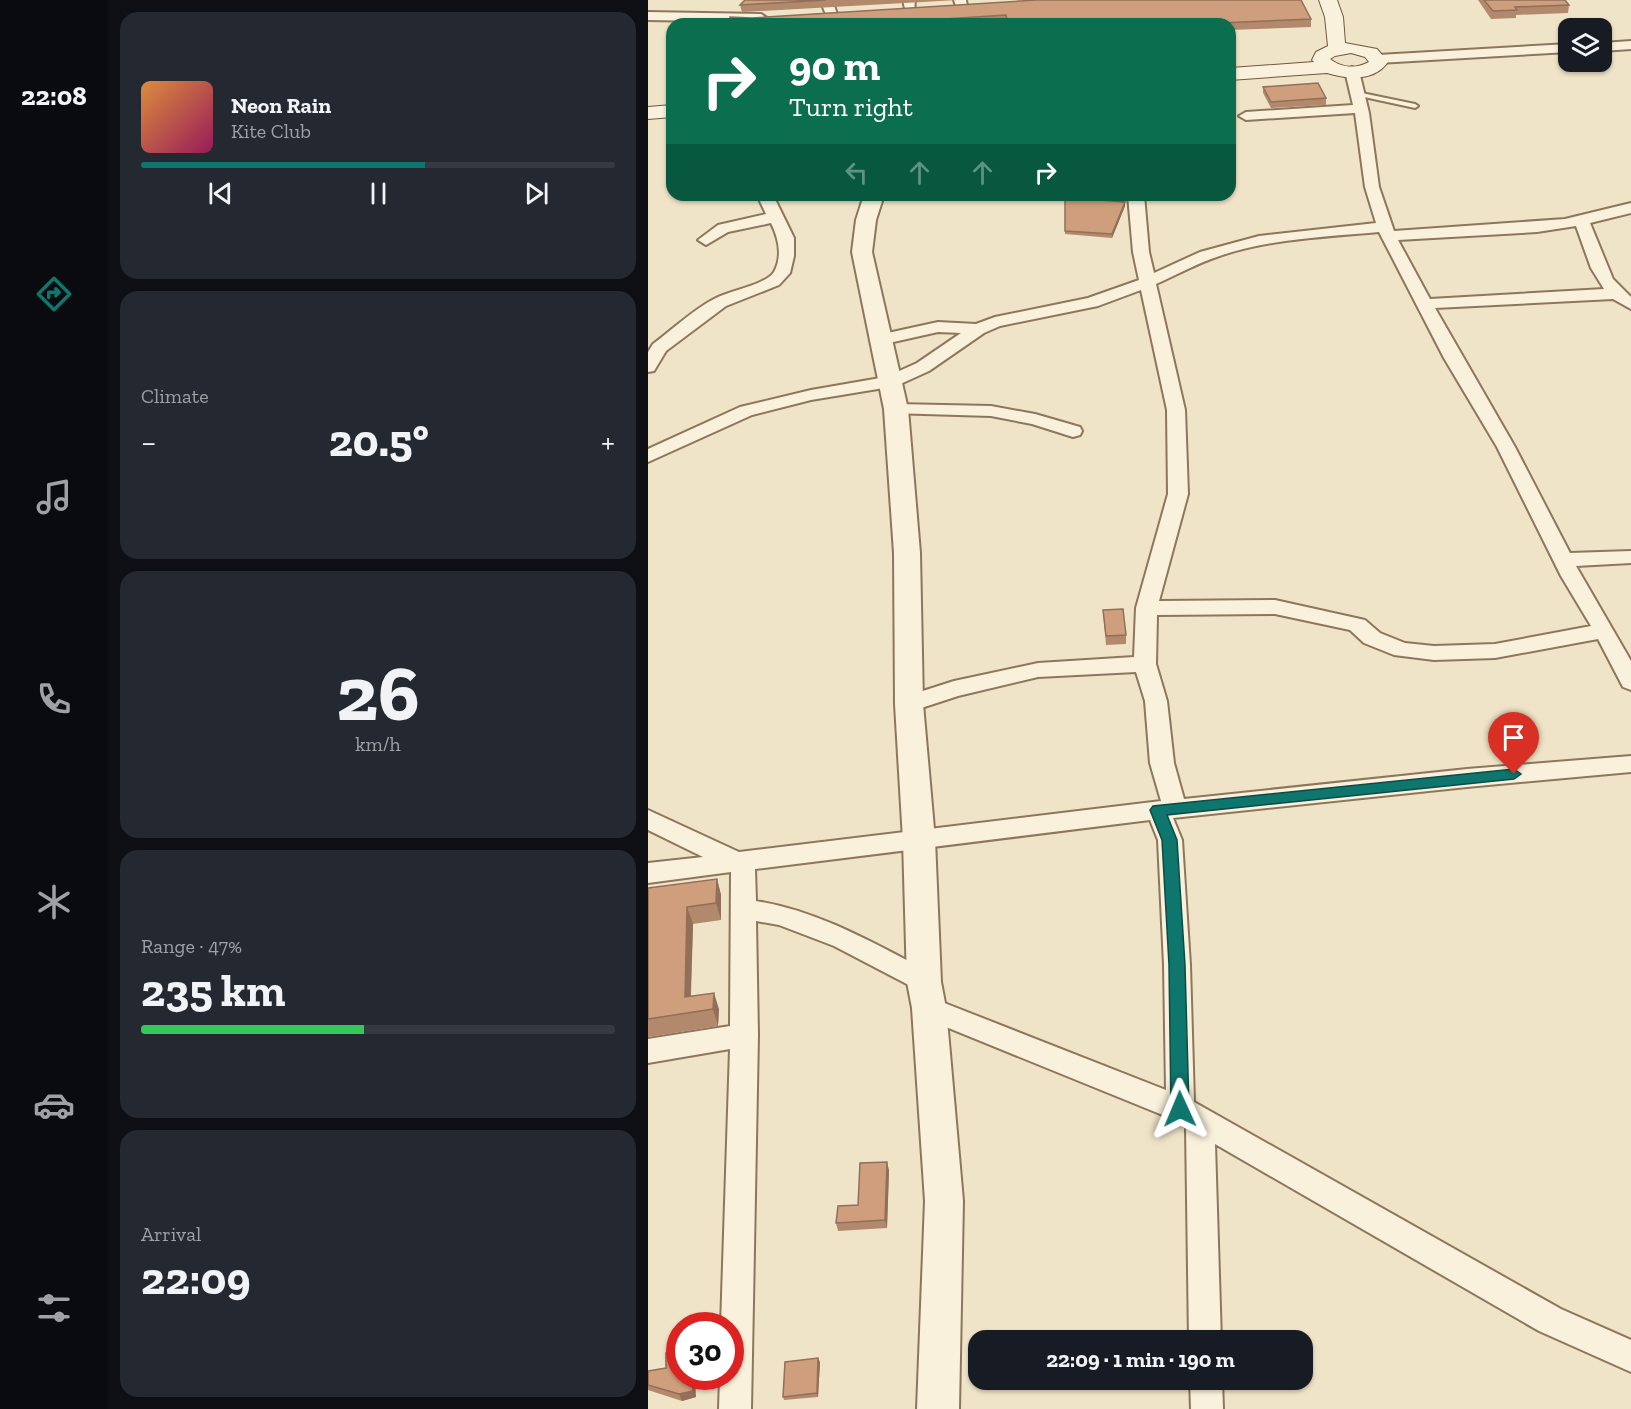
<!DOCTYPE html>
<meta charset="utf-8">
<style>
:root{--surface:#171b24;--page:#242831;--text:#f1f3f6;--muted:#9ea1a6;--line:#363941;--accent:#0f766e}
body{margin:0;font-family:"Zilla Slab",serif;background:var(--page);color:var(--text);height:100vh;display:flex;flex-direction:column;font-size:22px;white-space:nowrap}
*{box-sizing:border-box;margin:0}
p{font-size:20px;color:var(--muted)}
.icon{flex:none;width:33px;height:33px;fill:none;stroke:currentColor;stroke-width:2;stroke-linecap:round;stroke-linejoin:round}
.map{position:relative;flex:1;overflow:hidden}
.panel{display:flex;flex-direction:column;gap:12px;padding:12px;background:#0d0f14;width:540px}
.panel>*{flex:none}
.banner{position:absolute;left:18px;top:18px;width:570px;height:183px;border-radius:18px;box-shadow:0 2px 4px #0004;background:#0b6e4f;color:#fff;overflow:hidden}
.buttons{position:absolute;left:910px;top:18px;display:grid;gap:12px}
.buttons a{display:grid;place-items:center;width:54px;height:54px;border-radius:12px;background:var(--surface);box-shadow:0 2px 4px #0004;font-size:30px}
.speed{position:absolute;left:18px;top:1312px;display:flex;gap:12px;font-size:30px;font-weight:700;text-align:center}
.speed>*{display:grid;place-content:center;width:78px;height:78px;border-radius:50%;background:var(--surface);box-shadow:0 2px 4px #0004;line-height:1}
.speed .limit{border:9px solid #d22;background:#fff;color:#111}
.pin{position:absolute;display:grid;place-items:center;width:51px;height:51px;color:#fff;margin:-62px -26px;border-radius:50% 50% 50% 0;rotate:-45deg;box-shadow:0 0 6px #0007}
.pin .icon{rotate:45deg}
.me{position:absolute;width:66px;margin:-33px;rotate:359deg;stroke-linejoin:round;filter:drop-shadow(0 0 4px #0008)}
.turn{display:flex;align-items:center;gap:21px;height:126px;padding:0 24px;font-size:27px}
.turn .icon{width:78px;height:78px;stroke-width:2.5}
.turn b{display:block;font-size:42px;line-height:51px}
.lanes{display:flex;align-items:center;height:57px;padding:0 24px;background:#0003;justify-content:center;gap:30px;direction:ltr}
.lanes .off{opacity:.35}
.big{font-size:45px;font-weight:800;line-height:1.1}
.panel .widget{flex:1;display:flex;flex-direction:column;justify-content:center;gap:9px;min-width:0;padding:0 21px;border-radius:18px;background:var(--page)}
.panel .dial{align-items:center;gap:0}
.dial b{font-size:78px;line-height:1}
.song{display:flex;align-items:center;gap:18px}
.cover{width:72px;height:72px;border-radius:9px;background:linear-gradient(135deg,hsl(30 70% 55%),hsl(330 70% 35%))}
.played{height:6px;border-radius:3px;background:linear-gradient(90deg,var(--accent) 60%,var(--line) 60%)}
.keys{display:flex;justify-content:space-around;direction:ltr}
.heat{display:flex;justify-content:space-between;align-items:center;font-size:33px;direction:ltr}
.charge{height:9px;border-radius:4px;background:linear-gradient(90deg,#34c759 47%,var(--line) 0)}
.trip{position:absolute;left:320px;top:1330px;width:345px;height:60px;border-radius:18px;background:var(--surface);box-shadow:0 2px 4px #0004;font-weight:800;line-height:60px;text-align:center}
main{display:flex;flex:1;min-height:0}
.tabs{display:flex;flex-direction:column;width:108px;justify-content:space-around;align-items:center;background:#090b0e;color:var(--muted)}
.tabs .icon{width:42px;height:42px}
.tabs .selected{color:var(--accent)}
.tabs b{font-size:27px;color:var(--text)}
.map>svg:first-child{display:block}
</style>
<main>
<nav class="tabs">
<b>22:08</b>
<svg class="icon selected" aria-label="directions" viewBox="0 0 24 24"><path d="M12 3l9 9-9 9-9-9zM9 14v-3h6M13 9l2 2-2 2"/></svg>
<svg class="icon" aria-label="music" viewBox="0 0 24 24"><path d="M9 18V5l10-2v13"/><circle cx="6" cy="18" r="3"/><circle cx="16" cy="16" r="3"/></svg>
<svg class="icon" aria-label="phone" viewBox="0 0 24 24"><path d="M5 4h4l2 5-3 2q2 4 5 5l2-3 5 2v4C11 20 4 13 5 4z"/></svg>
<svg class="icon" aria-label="climate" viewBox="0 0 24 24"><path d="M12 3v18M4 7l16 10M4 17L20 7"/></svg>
<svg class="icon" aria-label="car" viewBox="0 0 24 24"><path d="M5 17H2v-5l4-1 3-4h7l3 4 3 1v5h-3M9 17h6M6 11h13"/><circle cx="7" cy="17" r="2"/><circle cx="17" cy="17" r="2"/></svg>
<svg class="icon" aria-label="filters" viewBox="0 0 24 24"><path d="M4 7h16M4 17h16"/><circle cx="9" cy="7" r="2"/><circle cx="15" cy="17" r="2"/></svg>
</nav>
<section class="panel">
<div class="widget">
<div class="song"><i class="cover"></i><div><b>Neon Rain</b><p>Kite Club</p></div></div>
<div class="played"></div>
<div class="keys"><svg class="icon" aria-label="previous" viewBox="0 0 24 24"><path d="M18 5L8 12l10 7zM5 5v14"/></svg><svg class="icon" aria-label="pause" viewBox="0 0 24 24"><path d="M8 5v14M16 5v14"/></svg><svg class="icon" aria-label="next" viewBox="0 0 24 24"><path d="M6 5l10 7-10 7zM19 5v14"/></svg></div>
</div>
<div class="widget"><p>Climate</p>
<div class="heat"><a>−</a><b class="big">20.5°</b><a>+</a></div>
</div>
<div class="widget dial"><b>26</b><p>km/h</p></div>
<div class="widget"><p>Range · 47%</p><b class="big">235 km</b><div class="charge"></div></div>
<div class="widget"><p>Arrival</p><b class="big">22:09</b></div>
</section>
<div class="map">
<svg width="983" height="1409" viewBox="0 0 983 1409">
<rect width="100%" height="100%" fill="#f0e4c8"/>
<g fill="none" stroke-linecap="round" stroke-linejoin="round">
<defs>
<path id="service" d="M709 92 767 104 770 106 767 108 707 95V93Z"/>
<g id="minor">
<path d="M172 0H184L189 14 187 17H179Z"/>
<path d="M255 0H267L266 13H258Z"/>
<path d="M306 0H318L319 6 317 9H309Z"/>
<path d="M0 12 113 14 119 18 113 22 0 20Z"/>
<path d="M983 41V49L954 51V43Z"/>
<path d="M921 44V52L730 63 723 59 730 55Z"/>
<path d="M704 67 711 71 721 113 731 187 746 231 917 219 983 203V213L942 223 965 279 983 297V309L965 299 787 308 867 447 922 553 983 551V563L928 566 983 661V690L975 687 950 639 847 658 786 660 746 655 716 643 702 630 627 614 509 615 508 664 519 701 526 763 536 799 819 769 983 756V772L819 787 525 818 534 840 542 965 546 1102 913 1309 983 1340V1372L891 1331 567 1144 573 1341H541L538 1127 522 1118 271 1016 268 1008 271 1000 281 997 518 1090 516 965 510 840 502 820 107 869 108 901C172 911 229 945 285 974L289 982 285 990 276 993 186 946 131 925 108 921 110 1035 103 1409H71L72 1377H82V1326H73L82 1049 0 1063V1039L82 1026 83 872 0 883V863L55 857 0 830V810L91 852 513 801 502 763 497 701 488 672 390 677 310 696 261 712 253 710 250 704 253 698 306 681 390 663 486 657 488 608 520 494 519 410 493 290 450 306 352 326 336 333 281 371 248 386 163 400 104 415 0 462V449L92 407 163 390 238 377 269 363 313 333 290 332 232 345 226 344 223 340 226 336 290 322 328 324 347 317 440 298 491 280 485 252 480 195H496L501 252 506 273 552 252 611 236 728 223 717 187 707 113 598 120 591 116 598 112 705 105 697 71ZM928 226 943 268 956 289 782 299 750 240 889 232ZM731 232 796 358 849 447 913 576 943 626 847 644 786 646 757 643 732 633 717 620 627 600 511 601 540 494 537 410 508 284C526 276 544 266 563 259 615 239 676 237 731 232Z"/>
<path d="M109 195H125L146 238V256L142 273 131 285 78 306 18 351 6 371 0 372V352L5 344C24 330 47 308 68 298 82 291 119 284 126 272 135 256 130 237 123 223L80 232 58 245 50 240 70 225 118 214Z"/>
<path d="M248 404 343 406 387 414 432 427 434 431 432 435 425 437 384 424 343 416 242 413 239 409 242 405Z"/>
<path d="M542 1380H574L575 1409H543Z"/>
</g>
<path id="tertiary" d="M216 195H236L228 220 224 252 260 409 272 553 275 704 287 840 293 982 298 1008 315 1201 311 1409H269L277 1201 264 1008 259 982 255 840 247 704 246 553 236 409 204 252 208 220Z"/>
<g id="secondary">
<path d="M671 0H689L695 17 697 43 729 49 740 62C726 82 699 79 679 73L582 80V68L666 62 664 60 668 52 680 46 677 17ZM703 53 717 57 721 62C708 69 694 68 682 59L687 56Z"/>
<path d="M24 105V117L0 119V107Z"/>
</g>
</defs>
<use href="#service" stroke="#8d765c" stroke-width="4"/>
<use href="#minor" stroke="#8d765c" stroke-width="4"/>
<use href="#tertiary" stroke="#8d765c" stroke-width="4"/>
<use href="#secondary" stroke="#6f573f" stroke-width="2"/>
<use href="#service" fill="#faf1dc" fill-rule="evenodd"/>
<use href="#minor" fill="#faf1dc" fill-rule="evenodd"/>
<use href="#tertiary" fill="#faf1dc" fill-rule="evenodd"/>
<use href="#secondary" fill="#faf1dc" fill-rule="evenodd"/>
</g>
<g fill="#b2896c">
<path d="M97 0H310L94 12 92 5Z"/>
<path d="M388 0 663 19V27L582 30V24H359V23L337 24H82L104 18Z"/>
<path d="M830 0H917L921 5 920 13 868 15V18L843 19Z"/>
<path d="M615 87 678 98V105L623 108 615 93Z"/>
<path d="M417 195H456L455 200 477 206 464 238 417 234Z"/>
<path d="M455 610 478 635V644L458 645Z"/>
<path d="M69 879 73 895V920L45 924 43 996 71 1009 70 1026 0 1037V888Z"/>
<path d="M241 1170 239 1228 190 1231 188 1223 210 1205Z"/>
<path d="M172 1362 170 1397 136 1400 135 1397Z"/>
<path d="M18 1368 48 1397 34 1401 0 1390V1371Z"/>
</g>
<g fill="#916f58">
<path d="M477 202V206L464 238V234Z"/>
<path d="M69 879 73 895V920L68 903Z"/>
<path d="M39 907 45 924 42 1013 37 997Z"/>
<path d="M66 993 71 1009 70 1026 65 1009Z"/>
<path d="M239 1162 241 1170 239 1228 237 1220Z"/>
<path d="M170 1358 172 1362 170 1397 169 1393Z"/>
<path d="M44 1377H47L48 1397 34 1401 31 1394Z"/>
</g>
<g fill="#cf9f7d" stroke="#916f58" stroke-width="1.5">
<path d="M97 0H178L92 5Z"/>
<path d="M388 0H653L663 19 572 23V24H360L358 15 266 21V24H82V17L104 18Z"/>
<path d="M836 0H917L921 5 867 7 869 10 845 11Z"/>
<path d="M670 83 678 98 623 102 615 87Z"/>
<path d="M417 195H455L453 200 477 202 464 234 417 231Z"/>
<path d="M475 609 478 635 458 636 455 610Z"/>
<path d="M69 879 68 903 39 907 37 997 66 993 65 1009 0 1019V888Z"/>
<path d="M239 1162 237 1220 188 1223 190 1206 210 1205 212 1163Z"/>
<path d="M18 1353 32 1354V1377H44L45 1391 31 1394 0 1385V1371L18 1368Z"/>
<path d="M170 1358 169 1393 135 1397 137 1362Z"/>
</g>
<path fill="#0f766e" stroke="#0a4d48" stroke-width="1.5" d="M866 769 873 774 866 779 519 815 529 840 537 965 541 1109 538 1114 532 1117 526 1114 523 1109 521 965 514 840 502 810 505 806Z"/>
</svg>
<div class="buttons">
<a><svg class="icon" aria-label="layers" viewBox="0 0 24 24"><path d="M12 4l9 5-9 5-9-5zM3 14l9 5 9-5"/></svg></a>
</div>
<div class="speed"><div class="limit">30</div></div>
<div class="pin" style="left:866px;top:774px;background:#d93025"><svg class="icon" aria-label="arrive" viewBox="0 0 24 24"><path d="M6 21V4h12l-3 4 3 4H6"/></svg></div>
<svg class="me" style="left:532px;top:1109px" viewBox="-20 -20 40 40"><path d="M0-17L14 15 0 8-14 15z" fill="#0f766e" stroke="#fff" stroke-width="4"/></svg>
<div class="trip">22:09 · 1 min · 190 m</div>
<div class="banner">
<div class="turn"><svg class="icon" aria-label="right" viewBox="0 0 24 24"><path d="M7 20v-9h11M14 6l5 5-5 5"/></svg><div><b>90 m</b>Turn right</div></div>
<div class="lanes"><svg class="icon off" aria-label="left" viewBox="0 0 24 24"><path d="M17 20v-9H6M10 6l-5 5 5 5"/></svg><svg class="icon off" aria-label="ahead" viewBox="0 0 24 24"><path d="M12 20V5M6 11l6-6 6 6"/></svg><svg class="icon off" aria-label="ahead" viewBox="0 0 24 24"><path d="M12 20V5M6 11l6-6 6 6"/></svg><svg class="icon" aria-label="right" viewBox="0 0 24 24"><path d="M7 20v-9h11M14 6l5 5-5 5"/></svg></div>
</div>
</div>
</main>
